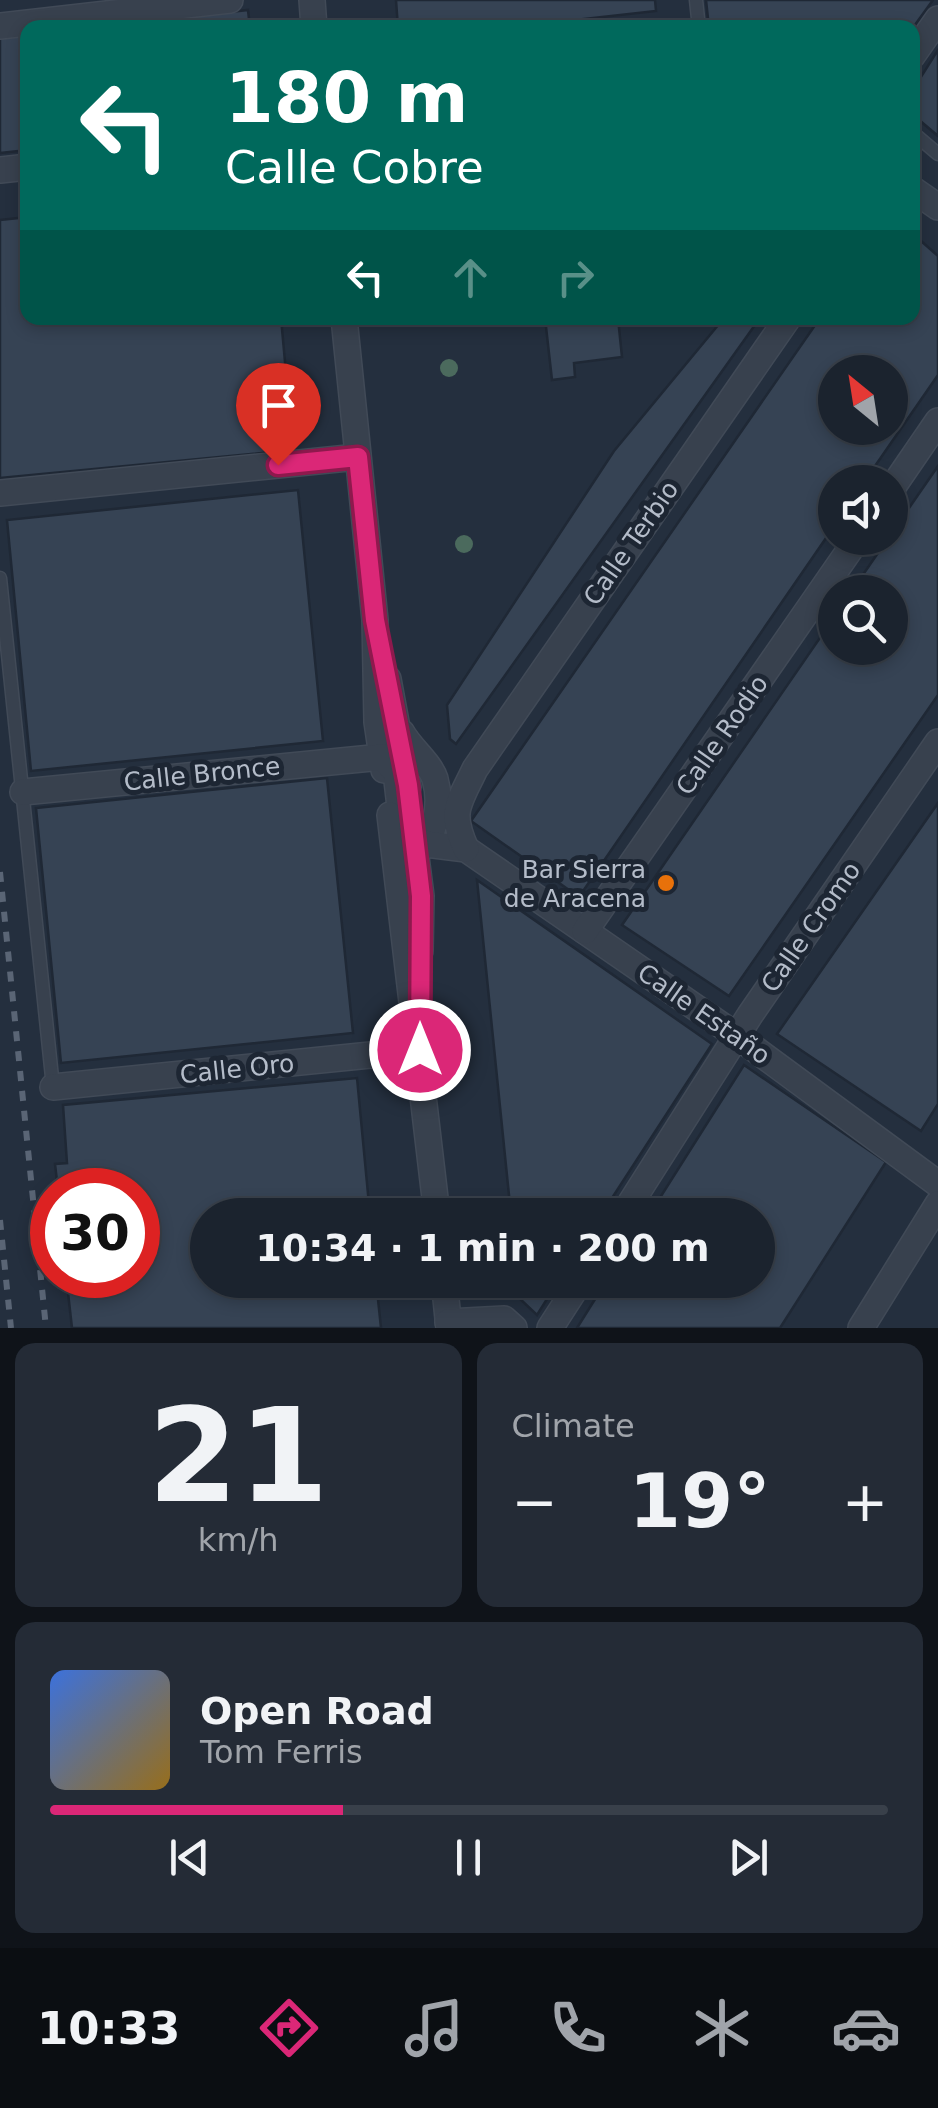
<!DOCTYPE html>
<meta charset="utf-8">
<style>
:root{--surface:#1b232e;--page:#242b36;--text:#f1f3f6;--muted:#a0a4aa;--line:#39404a;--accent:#db2777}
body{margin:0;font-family:"DejaVu Sans",sans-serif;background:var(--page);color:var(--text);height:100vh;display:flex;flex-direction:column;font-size:38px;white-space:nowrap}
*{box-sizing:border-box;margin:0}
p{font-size:32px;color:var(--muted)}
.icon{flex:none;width:55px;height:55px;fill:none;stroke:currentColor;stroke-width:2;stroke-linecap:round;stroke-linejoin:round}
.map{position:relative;height:1328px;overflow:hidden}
.drawer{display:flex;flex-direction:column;gap:15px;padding:15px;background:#0f1319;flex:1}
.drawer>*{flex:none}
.top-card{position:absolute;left:20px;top:20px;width:900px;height:305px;border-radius:20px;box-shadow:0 5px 15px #0003,0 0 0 2px var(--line);background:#00695c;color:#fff;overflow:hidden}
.needle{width:65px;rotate:330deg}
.tools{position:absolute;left:818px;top:355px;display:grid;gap:20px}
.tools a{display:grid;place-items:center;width:90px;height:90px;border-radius:50%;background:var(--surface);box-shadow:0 5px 15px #0003,0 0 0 2px var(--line);font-size:50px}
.speed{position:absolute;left:30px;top:1168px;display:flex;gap:20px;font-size:50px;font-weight:700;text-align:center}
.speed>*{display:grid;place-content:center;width:130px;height:130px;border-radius:50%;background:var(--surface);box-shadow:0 5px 15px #0003,0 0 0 2px var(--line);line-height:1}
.speed .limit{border:15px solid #d22;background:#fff;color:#111}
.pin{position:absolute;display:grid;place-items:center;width:85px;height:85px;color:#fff;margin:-102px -42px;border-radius:50% 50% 50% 0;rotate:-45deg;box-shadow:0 0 10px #0007}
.pin .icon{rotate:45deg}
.me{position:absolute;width:110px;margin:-55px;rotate:0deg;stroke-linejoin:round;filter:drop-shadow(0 0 8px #0008)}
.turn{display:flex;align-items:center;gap:35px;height:210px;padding:0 40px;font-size:45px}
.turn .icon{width:130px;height:130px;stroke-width:2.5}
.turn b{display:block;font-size:70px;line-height:85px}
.lanes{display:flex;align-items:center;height:95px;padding:0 40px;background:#0003;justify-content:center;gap:50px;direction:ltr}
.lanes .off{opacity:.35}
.big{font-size:75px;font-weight:600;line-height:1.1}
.drawer .tile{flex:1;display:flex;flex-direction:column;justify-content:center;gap:15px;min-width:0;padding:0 35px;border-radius:20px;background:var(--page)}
.drawer .dial{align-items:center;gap:0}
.dial b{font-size:130px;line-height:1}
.song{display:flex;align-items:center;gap:30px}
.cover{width:120px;height:120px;border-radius:15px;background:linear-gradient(135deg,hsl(220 70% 55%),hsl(40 70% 35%))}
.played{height:10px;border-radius:5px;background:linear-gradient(90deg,var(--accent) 35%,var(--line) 35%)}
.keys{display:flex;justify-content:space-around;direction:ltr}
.heat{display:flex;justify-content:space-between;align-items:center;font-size:55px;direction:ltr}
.drawer .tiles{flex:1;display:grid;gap:15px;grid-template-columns:1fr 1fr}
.tile:last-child{grid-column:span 2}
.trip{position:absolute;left:190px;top:1198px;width:585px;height:100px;border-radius:50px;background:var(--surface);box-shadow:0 5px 15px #0003,0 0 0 2px var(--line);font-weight:600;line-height:100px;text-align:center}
.tab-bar{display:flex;height:160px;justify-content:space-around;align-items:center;background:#0b0e12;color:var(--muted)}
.tab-bar .icon{width:70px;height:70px}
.tab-bar .on{color:var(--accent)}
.tab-bar b{font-size:45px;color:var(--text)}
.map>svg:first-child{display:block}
</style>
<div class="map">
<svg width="938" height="1328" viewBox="0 0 938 1328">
<rect width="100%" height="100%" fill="#242f3e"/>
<g fill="#364354" stroke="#1f2835" stroke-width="2.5" fill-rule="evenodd">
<path d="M396 0H655L656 11 504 28H398Z"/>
<path d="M706 0H933L912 29 709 28Z"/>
<path d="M248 10 250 28H85Z"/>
<path d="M28 34V150L0 153V36Z"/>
<path d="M938 50V136L912 114V91Z"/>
<path d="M28 217V318H281L293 450 0 478V220Z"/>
<path d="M912 233 938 256V375L864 482H835V525L579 897 471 821 820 318H912ZM835 372H890V428H835Z"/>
<path d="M545 318H618L622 357 574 363 575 377 552 380Z"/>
<path d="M724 318H760L456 744 450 739 447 705 614 451Z"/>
<path d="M938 466V695L729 996 622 925 835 616V648H890V592H851Z"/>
<path d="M298 490 323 741 31 771 7 520Z"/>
<path d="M327 778 353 1033 61 1063 36 808Z"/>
<path d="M938 803V1104L921 1131 777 1034Z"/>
<path d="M477 880 712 1044 601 1215H511Z"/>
<path d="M744 1065 886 1162 780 1328H577L607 1280H758V1215H649Z"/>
<path d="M357 1078 370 1215H208V1280H376L381 1328H72L66 1275H138V1190H58L55 1164 67 1163 63 1105Z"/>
<path d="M517 1280H559L537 1315 519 1298Z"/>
</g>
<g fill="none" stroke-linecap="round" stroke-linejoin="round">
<defs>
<g id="service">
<path d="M696 0 699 28"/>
<path d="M912 132 938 154"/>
<path d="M0 578 53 1087"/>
</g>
<g id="minor">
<path d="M312 0 314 28"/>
<path d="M0 26 230 0"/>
<path d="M912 56 938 19"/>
<path d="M0 170 28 167"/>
<path d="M912 189 938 207"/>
<path d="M344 318 375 620 377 722 384 770"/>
<path d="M890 491 938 421"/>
<path d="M0 493 358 457"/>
<path d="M388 679 408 787"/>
<path d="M402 733C410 748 430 763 435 779 443 807 435 835 415 855"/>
<path d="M23 792 382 757 396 772 403 833 426 844 466 849 737 1036 938 1184"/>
<path d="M390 815 437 1215"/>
<path d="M412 826 421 896 420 951"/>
<path d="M466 849C449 811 458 805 475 769L788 318"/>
<path d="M585 931 858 538"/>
<path d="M53 1087 420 1050"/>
<path d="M623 1215 750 1015 938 742"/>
<path d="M444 1280 449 1328"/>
<path d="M448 1322 504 1319 514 1328"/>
<path d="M550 1328 581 1280"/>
<path d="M861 1328 938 1204"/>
</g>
</defs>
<use href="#service" stroke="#414a57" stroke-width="15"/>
<use href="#minor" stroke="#414a57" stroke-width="28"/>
<use href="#service" stroke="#38414e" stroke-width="12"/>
<use href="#minor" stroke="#38414e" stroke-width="25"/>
<g stroke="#5a6575" stroke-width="6" stroke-dasharray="10 10" stroke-linecap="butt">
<path d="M0 872 46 1328"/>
<path d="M0 1220 11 1328"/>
</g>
</g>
<g fill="#4b6a5d">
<circle cx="449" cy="368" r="9"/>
<circle cx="464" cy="544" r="9"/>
</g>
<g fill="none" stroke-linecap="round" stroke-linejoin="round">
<defs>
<path id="route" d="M278 465 358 457 375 620 408 785 421 896 420 1050"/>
</defs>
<use href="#route" stroke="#8e194d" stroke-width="25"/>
<use href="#route" stroke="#db2777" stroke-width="18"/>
</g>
<circle fill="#e8710a" stroke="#1d2633" stroke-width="4" cx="666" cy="883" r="10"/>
<g text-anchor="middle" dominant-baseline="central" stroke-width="10" stroke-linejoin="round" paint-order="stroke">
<g font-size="25" fill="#b4bcc9" stroke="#1d2633">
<text transform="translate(631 543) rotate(-55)">Calle Terbio</text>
<text transform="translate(722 735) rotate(-55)">Calle Rodio</text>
<text transform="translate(202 774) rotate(-6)">Calle Bronce</text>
<text transform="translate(811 927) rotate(-55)">Calle Cromo</text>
<text transform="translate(704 1014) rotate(35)">Calle Estaño</text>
<text transform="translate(237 1069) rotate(-6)">Calle Oro</text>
</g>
<g font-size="25" fill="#b4bcc9" stroke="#1d2633" text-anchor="end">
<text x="646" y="869">Bar Sierra<tspan x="646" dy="29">de Aracena</tspan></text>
</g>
</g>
</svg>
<div class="tools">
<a><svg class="needle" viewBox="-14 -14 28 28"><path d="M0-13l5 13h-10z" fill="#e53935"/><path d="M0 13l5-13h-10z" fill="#a0a4aa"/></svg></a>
<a><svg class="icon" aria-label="sound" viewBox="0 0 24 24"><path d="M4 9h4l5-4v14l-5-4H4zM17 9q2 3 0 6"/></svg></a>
<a><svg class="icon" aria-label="search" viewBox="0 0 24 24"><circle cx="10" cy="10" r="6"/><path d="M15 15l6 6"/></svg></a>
</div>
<div class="speed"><div class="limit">30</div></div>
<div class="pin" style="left:278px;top:465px;background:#d93025"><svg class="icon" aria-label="arrive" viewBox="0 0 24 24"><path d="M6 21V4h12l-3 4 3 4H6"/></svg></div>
<svg class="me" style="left:420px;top:1050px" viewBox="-20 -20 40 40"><circle r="17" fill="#db2777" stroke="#fff" stroke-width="3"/><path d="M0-11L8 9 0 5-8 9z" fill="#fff"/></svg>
<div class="trip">10:34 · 1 min · 200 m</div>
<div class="top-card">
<div class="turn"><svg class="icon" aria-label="left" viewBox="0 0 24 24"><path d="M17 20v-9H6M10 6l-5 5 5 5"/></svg><div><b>180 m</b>Calle Cobre</div></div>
<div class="lanes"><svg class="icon" aria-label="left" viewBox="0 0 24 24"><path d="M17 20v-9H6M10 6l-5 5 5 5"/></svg><svg class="icon off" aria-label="ahead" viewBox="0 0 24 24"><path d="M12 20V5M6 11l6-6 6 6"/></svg><svg class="icon off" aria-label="right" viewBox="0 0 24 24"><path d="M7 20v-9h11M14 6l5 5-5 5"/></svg></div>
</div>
</div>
<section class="drawer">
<div class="tiles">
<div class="tile dial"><b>21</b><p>km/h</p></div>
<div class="tile"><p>Climate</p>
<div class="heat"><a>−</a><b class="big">19°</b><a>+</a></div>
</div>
<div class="tile">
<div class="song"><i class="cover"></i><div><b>Open Road</b><p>Tom Ferris</p></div></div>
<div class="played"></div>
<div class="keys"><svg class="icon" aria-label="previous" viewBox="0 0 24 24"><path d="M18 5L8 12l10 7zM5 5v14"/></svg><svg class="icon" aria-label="pause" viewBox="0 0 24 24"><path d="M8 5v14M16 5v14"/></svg><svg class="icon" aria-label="next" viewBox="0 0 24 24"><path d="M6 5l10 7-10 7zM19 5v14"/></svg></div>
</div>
</div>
</section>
<nav class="tab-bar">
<b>10:33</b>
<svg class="icon on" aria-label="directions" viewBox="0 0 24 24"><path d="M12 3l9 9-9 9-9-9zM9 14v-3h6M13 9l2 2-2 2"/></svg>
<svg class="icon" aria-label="music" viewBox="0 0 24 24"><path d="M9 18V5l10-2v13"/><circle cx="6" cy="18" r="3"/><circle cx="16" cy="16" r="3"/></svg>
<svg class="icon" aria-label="phone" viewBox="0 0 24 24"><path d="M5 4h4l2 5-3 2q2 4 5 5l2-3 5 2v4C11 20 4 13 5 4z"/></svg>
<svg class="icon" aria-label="climate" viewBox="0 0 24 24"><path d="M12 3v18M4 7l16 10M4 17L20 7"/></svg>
<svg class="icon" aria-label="car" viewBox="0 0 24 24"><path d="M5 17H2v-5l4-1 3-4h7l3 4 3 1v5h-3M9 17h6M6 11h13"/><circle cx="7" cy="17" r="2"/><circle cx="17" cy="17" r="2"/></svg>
</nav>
